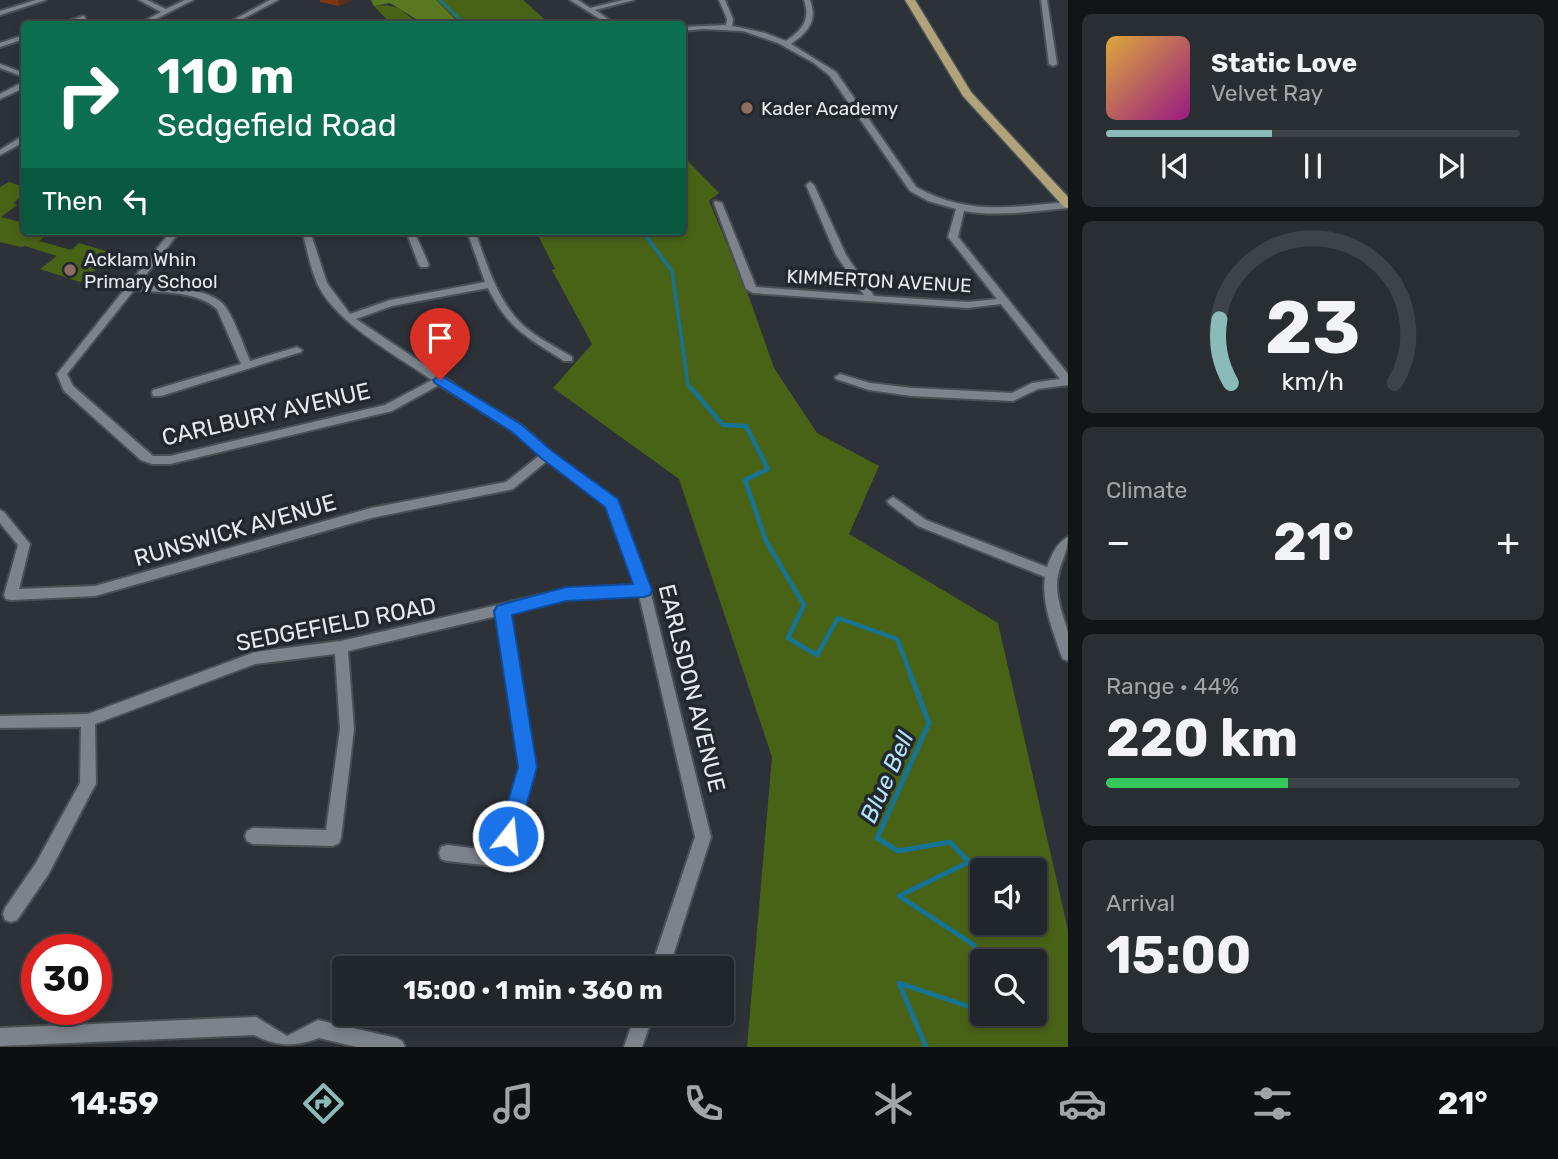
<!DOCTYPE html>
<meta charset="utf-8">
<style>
:root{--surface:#21262a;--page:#292e32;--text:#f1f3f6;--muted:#a2a5a8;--line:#3e4347;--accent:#8bbbb9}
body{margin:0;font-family:Rubik,sans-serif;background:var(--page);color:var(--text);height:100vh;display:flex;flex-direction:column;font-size:26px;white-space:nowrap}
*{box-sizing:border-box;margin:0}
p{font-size:23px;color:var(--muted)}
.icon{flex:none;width:38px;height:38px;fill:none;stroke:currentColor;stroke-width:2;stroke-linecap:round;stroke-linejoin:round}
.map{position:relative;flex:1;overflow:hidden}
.side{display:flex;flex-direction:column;gap:14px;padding:14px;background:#121517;width:490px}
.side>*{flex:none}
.top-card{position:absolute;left:21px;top:21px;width:665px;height:214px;border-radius:7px;box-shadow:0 4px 10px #0003,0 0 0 2px var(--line);background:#0b6e4f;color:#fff;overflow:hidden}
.controls{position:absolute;left:970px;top:858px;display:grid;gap:14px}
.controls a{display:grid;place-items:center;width:77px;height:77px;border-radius:7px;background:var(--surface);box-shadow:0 4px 10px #0003,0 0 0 2px var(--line);font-size:35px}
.speed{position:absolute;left:21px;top:934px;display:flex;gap:14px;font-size:35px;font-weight:700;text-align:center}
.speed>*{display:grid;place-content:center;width:91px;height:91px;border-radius:50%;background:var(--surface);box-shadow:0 4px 10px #0003,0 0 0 2px var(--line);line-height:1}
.speed .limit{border:10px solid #d22;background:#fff;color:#111}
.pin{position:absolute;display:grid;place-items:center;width:60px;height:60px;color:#fff;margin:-72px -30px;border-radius:50% 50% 50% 0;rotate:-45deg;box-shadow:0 0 7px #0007}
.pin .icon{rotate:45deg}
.me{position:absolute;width:77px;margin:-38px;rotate:16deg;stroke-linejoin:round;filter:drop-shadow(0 0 5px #0008)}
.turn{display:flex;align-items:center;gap:24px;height:147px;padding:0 21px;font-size:32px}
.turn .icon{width:91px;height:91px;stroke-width:2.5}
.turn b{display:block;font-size:49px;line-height:60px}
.then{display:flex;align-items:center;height:66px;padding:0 21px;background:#0003;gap:14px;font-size:26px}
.big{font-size:52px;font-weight:700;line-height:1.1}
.side .card{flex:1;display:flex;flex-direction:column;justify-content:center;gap:10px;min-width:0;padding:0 24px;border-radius:10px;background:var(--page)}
.side .dial{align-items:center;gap:0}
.dial svg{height:182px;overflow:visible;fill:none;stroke:var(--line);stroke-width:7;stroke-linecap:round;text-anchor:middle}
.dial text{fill:var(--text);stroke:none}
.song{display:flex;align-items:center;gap:21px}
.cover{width:84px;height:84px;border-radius:10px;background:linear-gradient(135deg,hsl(40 70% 55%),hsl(310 70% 35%))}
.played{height:7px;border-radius:4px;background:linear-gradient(90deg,var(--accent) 40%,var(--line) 40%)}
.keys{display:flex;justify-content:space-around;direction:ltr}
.heat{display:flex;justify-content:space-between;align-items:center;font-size:38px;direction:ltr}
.charge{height:10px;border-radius:5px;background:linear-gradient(90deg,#34c759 44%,var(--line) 0)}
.trip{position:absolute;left:332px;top:956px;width:402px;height:70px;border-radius:7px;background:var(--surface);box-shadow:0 4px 10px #0003,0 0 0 2px var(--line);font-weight:700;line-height:70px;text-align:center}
.tab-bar{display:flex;height:112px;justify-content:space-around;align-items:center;background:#0d0f11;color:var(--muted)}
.tab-bar .icon{width:49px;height:49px}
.tab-bar .selected{color:var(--accent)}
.tab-bar b{font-size:32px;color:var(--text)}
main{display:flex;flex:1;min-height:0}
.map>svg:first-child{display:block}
</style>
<main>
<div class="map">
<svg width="1068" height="1047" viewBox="0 0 1068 1047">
<rect width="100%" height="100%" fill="#2c3238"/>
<g fill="#496316" fill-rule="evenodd">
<path d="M436 0H523L550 24H391L374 6C406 1 403 20 425 23 435 25 448 21 459 22Z"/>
<path d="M683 156 719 193 709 201 749 297 774 368 817 433 879 466 849 534 998 623 1068 930V1047H747L772 757 679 479 553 388 592 344 552 270 555 269 536 231H682ZM982 870H1034V922H982ZM982 961H1034V1013H982Z"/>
<path d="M9 182 24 187V195L13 203 17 205 1 217 24 223V231H51L39 241 71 250 79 243 116 254 80 282 40 269 57 256 25 246 21 247 0 242V187Z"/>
</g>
<path fill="#5a7820" d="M371 0H436L459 23 448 24 443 21 424 24 390 3 374 6Z"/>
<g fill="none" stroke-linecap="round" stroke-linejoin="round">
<path stroke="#167394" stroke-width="2.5" d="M440 0 465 24"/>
<path stroke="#167394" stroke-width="3.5" d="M642 231 672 271 688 385 694 392"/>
<path stroke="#167394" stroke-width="4.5" d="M693 390 723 425 746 426 768 469 745 480 766 541 804 605 788 638 817 655 838 618 897 639 912 678"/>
<g stroke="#167394" stroke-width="5">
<path d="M911 676 929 723 877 838 898 851 950 842 969 862 899 896 974 945 982 979"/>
<path d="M926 1047 899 983 982 1011"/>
</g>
<defs>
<g id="street">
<path d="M36 0H46L0 15V11Z"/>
<path d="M139 0H147L166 9 185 0H193L146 24H139L161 12Z"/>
<path d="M270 0H278L233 24H226Z"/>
<path d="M570 0H578L590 8 623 0H634L595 10 615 24H608Z"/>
<path d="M719 0H725L733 19 732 26 765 33 786 41C802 30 811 20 804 0H810C818 21 808 32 791 44L836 72 916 187C968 216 1011 207 1068 202V208C1034 211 998 217 964 211L958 237 1068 374V385L1038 389 1013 401 912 396 869 390 836 379 835 377 840 374 870 383 912 388 1012 393 1032 383 1060 379 1001 304 968 308 753 293 746 289 714 203 715 201 722 203 756 287 864 295 836 255 806 185 810 182 814 185 846 255 874 296 968 302 997 299 948 237 956 209 928 201 910 191 830 76 814 63 778 43 743 31 703 29 682 31V27L726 25 727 19Z"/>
<path d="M1041 0H1047L1057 64 1053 66 1049 64Z"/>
<path d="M83 16 85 17V19L69 24H61Z"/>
<path d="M24 35V39L0 47V43Z"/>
<path d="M0 64 24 73V77L0 68Z"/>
<path d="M21 83H24V88L0 99V94Z"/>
<path d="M21 137H24V142L0 155V150Z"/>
<path d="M171 231H180L138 285C161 287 209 287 224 305 235 319 243 345 250 361L297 347 302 350 301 352 161 396H153L152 393 153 390 241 364 217 309C196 290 160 293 134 290L67 374 73 386 153 456H170L385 405 432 380C396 355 335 323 317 283 310 267 307 248 302 231H310L327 283 350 314 390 300 485 282 467 231H475C487 265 498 303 525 327 539 339 556 347 572 357V361H564C528 338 508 329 488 288L392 306 356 319 470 395 521 425 551 452 618 503 650 590 711 837 669 968H651L695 837 639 595 566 599 510 613 534 767 508 865 502 867 447 861 441 859 439 853 441 847 447 845 496 851 520 767 497 616 348 651 354 729 341 838 339 843 333 846 253 844 247 841 245 836 247 831 253 828 326 830 340 729 335 654 255 664 95 724 96 784 93 789 48 875 17 920 11 922 5 920 3 914 5 908 36 863 80 783 81 727 0 728V716L88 714 255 652 341 641 566 589 636 585 607 506 547 461 513 489 509 490 371 518 95 596 11 600 6 599 4 595 18 545 0 523V510L4 512 30 544 19 589 95 586 371 508 506 482 540 455 513 431 439 385 392 411 170 464H152L141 460 64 391 57 374Z"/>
<path d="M406 231H414L429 265 427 267H421L419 265Z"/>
<path d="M893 497 926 520 1047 567C1051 556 1057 542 1068 537 1068 554 1057 567 1057 585 1057 602 1064 617 1068 633 1068 642 1068 652 1068 661L1063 659 1061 655C1053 630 1041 603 1045 577L918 526 889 504 887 501Z"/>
<path d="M636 1013H654L642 1047H624Z"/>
<path d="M256 1017 287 1036 318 1020 396 1038 402 1041 405 1047H357L319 1038C294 1047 278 1047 254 1035L0 1046V1028Z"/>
</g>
<path id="primary" d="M905 0H915L971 92 1068 197V208L1064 207 963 96Z"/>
</defs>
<use href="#street" stroke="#4b5055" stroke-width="4"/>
<use href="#primary" stroke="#4b5055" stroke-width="3"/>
<use href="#street" fill="#7d838b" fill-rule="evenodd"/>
<use href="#primary" fill="#b1a379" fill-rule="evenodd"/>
</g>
<path fill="#803812" d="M320 0H352L339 6 320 2Z"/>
<path fill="#5a2e17" d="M338 0H352L339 6Z"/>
<path fill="#1a73e8" stroke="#114b97" stroke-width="2" d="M440 375 522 425 552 451 618 499 652 590 650 595 644 597 566 601 512 615 537 767 518 836 515 843 508 846 501 843 498 836 518 767 494 611 497 606 503 604 566 587 633 584 605 507 541 458 512 432 435 383 433 380Z"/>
<g fill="#8d6e63" stroke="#23282e" stroke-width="2.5">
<circle cx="747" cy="108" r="7"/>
<circle cx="70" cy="270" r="7"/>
</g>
<g text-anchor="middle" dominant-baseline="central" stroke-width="7" stroke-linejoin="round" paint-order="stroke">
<g font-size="19" fill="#e6eaee" stroke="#23282e" text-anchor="start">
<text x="761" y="108">Kader Academy</text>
<text x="84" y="259">Acklam Whin<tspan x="84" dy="22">Primary School</tspan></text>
</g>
<g font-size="19" fill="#e6eaee" stroke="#23282e">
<text transform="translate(879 281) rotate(3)">KIMMERTON AVENUE</text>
</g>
<g font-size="23" fill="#e6eaee" stroke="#23282e">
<text transform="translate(266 414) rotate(-13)">CARLBURY AVENUE</text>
<text transform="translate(235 530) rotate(-16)">RUNSWICK AVENUE</text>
<text transform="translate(336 624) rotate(-11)">SEDGEFIELD ROAD</text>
<text transform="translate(692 688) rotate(76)">EARLSDON AVENUE</text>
</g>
<g font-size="24" font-style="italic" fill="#b4e5fc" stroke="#23282e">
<text transform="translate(887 777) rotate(-66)">Blue Bell</text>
</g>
</g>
</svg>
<div class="controls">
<a><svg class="icon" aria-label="sound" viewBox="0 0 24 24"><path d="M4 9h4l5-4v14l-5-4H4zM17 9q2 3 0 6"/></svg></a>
<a><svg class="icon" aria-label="search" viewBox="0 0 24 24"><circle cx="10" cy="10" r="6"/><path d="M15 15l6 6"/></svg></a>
</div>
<div class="speed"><div class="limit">30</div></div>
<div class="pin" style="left:440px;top:380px;background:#d93025"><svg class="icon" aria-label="arrive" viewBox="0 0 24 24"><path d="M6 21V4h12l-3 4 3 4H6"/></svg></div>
<svg class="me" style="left:508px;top:836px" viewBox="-20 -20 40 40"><circle r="17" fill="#1a73e8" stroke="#fff" stroke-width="3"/><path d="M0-11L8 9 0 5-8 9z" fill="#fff"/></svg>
<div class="trip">15:00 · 1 min · 360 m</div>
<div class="top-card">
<div class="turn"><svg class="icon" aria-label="right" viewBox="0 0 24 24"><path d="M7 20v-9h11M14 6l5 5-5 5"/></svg><div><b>110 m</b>Sedgefield Road</div></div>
<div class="then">Then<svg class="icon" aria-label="left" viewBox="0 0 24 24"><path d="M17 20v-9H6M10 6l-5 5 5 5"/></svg></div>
</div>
</div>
<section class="side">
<div class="card">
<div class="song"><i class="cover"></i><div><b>Static Love</b><p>Velvet Ray</p></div></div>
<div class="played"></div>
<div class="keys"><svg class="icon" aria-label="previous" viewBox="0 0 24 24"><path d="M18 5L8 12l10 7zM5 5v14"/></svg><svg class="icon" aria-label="pause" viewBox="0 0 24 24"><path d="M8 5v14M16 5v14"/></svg><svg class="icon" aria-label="next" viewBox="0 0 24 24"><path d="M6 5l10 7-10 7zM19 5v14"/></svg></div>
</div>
<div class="card dial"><svg viewBox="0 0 100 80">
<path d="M14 69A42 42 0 1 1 86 69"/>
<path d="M14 69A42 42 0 0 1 9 41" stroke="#8bbbb9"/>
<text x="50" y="56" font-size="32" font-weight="700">23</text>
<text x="50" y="72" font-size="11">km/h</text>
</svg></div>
<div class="card"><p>Climate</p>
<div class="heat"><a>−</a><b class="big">21°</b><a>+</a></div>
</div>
<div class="card"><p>Range · 44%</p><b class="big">220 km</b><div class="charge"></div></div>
<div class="card"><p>Arrival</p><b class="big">15:00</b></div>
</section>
</main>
<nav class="tab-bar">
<b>14:59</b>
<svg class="icon selected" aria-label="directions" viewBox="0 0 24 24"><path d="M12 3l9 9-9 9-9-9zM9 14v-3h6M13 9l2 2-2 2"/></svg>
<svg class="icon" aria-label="music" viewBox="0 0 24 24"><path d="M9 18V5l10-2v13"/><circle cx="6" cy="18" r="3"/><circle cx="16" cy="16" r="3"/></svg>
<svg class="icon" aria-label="phone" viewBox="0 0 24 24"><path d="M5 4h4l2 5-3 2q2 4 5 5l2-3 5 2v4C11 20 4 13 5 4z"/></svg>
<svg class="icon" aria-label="climate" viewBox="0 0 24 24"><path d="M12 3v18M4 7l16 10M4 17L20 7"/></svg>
<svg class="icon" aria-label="car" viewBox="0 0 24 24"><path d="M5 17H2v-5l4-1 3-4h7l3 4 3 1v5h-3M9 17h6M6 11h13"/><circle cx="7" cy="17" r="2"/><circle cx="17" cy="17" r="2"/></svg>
<svg class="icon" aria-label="filters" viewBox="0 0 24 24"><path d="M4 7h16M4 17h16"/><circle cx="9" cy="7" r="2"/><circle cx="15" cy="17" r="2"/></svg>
<b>21°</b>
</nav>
